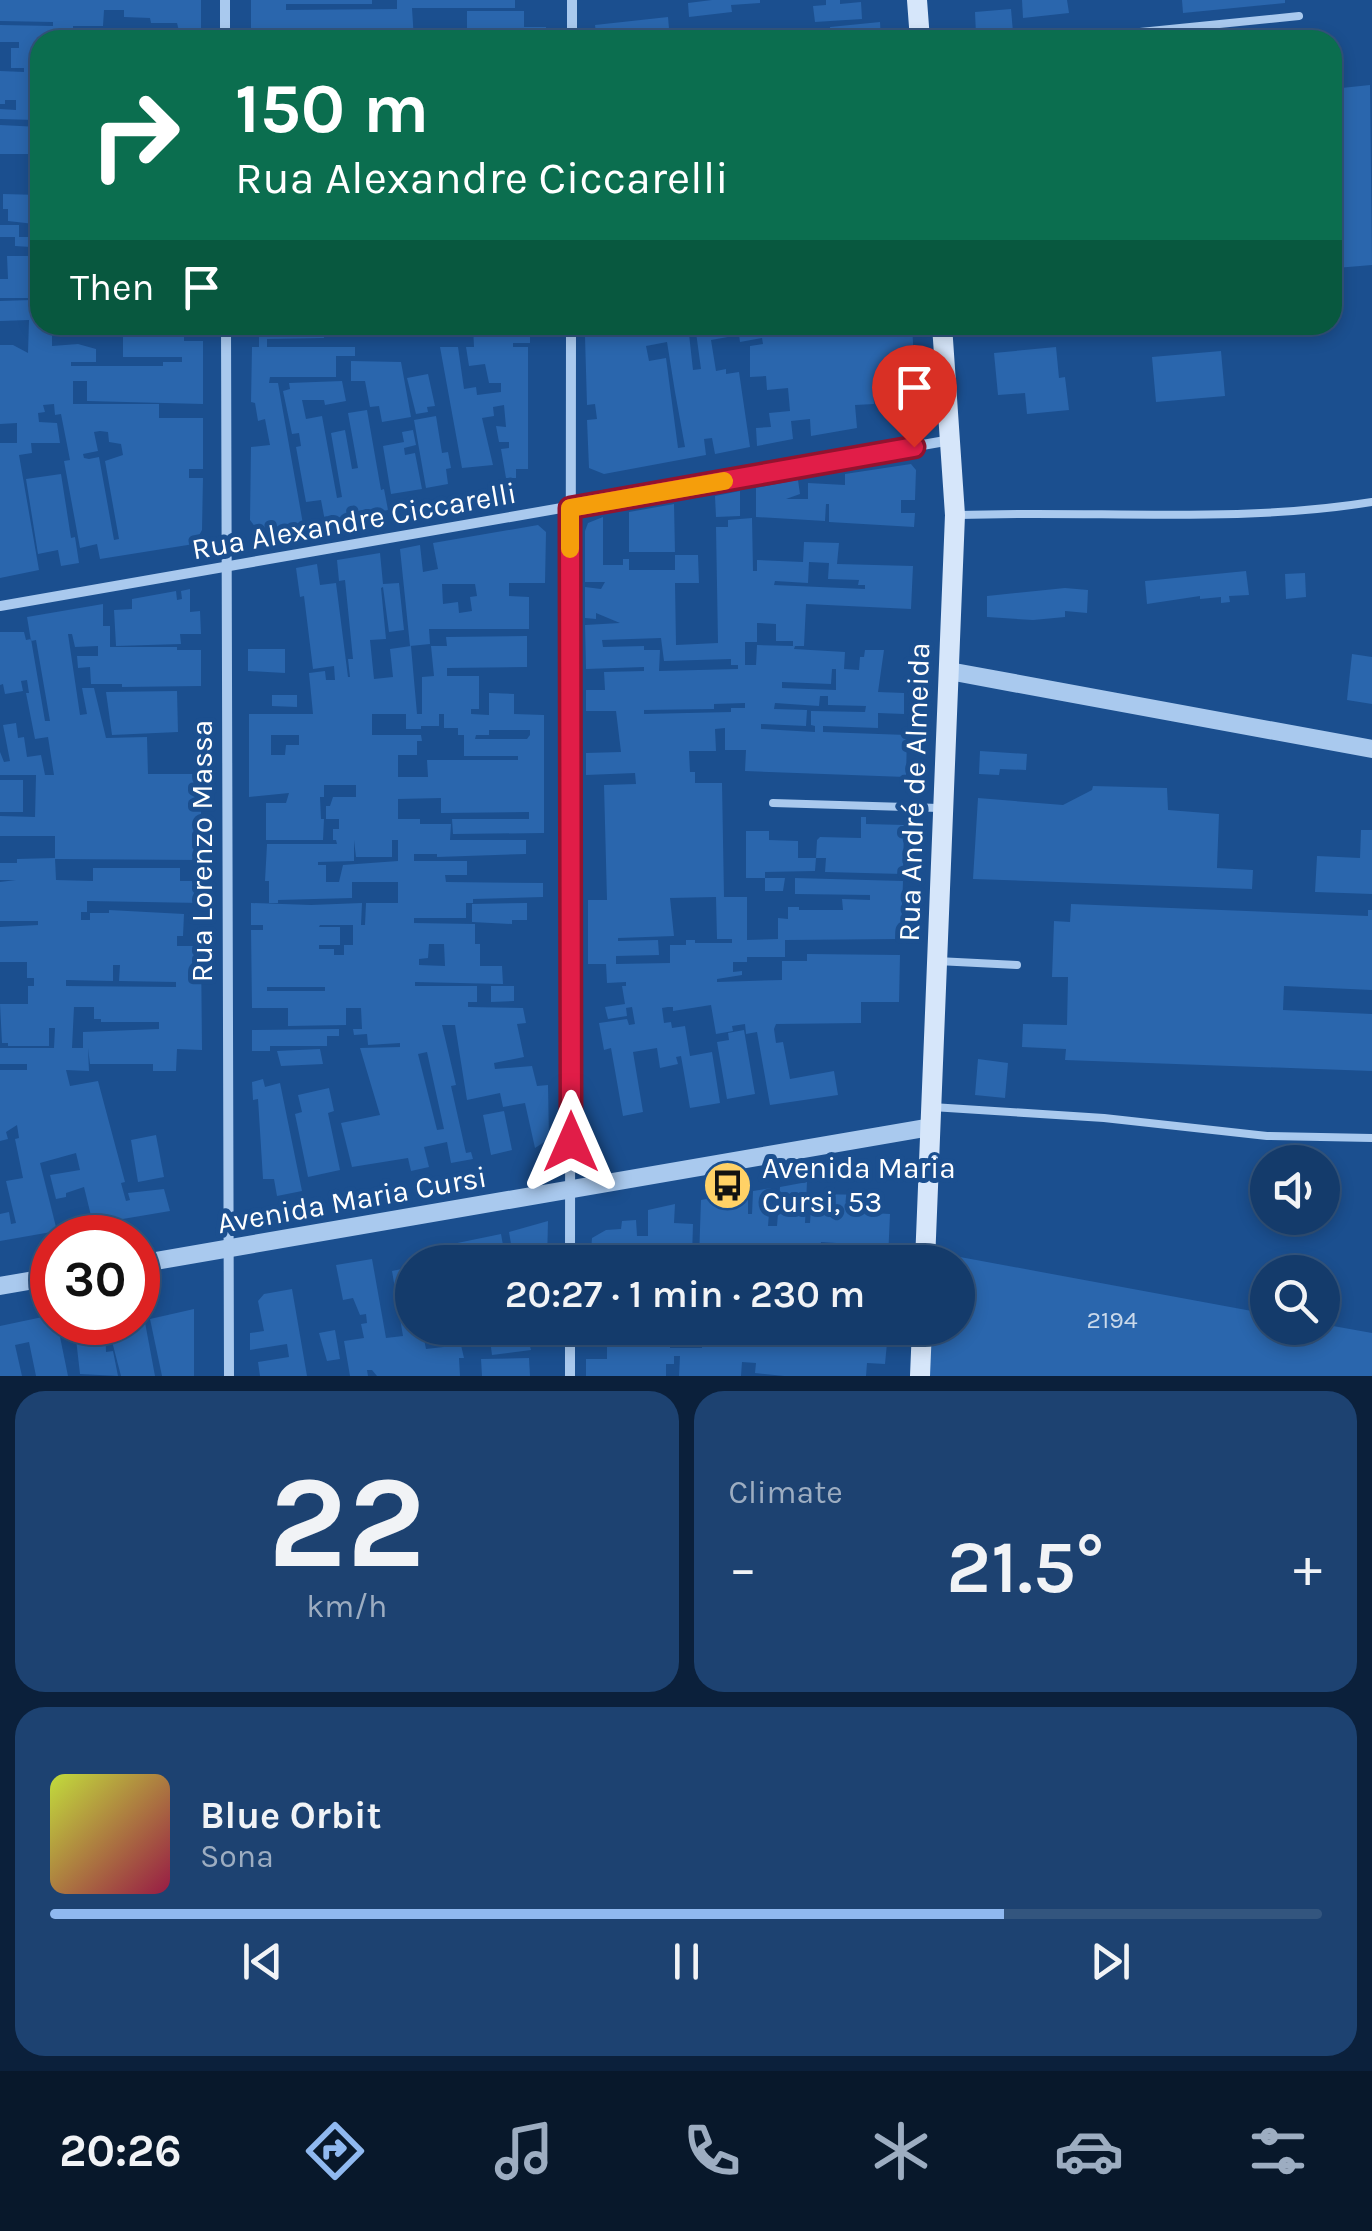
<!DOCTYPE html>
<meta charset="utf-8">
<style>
:root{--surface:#143b6b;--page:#1d4271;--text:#f1f3f6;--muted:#9dadc1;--line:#33557e;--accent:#90b9f0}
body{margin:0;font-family:Karla,sans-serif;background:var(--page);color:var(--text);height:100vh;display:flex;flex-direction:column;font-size:38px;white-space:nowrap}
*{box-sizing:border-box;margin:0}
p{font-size:32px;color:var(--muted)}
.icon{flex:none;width:55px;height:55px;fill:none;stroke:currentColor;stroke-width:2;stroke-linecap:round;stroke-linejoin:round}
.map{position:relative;height:1376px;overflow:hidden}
.sheet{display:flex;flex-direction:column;gap:15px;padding:15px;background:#0b203b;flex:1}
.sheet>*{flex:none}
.top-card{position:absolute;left:30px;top:30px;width:1312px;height:305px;border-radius:30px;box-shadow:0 5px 15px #0003,0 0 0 2px var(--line);background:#0b6e4f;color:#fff;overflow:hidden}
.tools{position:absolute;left:1250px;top:1145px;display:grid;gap:20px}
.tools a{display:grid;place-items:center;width:90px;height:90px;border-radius:50%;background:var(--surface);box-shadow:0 5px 15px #0003,0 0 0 2px var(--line);font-size:50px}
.speed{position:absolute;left:30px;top:1215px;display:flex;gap:20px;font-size:50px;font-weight:700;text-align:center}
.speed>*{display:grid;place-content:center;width:130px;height:130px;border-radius:50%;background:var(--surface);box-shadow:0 5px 15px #0003,0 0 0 2px var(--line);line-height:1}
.speed .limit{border:15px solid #d22;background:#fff;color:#111}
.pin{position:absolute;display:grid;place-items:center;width:85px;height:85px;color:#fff;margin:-102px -42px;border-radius:50% 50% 50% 0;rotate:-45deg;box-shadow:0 0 10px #0007}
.pin .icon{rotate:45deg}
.me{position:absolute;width:110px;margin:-55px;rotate:0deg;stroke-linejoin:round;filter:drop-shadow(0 0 8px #0008)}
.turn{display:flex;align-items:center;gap:35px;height:210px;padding:0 40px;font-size:45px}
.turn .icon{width:130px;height:130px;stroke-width:2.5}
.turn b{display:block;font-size:70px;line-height:85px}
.then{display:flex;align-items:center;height:95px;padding:0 40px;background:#0003;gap:20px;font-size:38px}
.big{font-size:75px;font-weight:600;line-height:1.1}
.sheet .widget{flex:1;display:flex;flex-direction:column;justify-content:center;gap:15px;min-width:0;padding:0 35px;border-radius:30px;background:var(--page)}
.sheet .dial{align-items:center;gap:0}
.dial b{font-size:130px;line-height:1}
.song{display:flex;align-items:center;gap:30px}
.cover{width:120px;height:120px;border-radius:15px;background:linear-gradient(135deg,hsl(70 70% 55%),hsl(340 70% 35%))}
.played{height:10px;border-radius:5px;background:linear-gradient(90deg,var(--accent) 75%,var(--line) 75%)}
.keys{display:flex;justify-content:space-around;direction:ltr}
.heat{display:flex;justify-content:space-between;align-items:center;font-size:55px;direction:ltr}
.sheet .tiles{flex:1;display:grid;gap:15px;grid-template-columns:1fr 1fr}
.widget:last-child{grid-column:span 2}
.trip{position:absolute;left:395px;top:1245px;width:580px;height:100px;border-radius:50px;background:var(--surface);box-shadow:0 5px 15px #0003,0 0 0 2px var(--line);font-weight:600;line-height:100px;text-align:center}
.tabs{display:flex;height:160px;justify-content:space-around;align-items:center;background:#08182b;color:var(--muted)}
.tabs .icon{width:70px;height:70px}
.tabs .current{color:var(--accent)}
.tabs b{font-size:45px;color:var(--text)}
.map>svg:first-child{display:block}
</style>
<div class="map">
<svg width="1372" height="1376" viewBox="0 0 1372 1376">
<rect width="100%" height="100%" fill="#1b4f8f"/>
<g fill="#2a66ad" fill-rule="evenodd">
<path d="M0 0H201V40H84V29L179 31 177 23H151L150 18 124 17V10H104L103 26H73V40H40V110H35V120L0 119V109L16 110V100H5V104H0V71L24 72V68H11V48H19V42H0V25L53 26V22L0 21Z"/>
<path d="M251 0H372V4H286V10L397 9V0H515V8H412L414 40H397V29L376 28V40H251Z"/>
<path d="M712 0H760V3L731 5 732 12 689 17 688 3Z"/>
<path d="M826 0H840V4L861 2 862 19 815 22 813 6 826 5Z"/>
<path d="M1022 0H1067L1069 13 1023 18Z"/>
<path d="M1182 0H1285V3L1183 13Z"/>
<path d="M1011 9 1013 32 976 35 975 12Z"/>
<path d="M467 11H524V27H546V40H467Z"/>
<path d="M668 17 670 40H597L595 25Z"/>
<path d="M880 22 881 40H831L830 27Z"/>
<path d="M1370 85 1372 265 1336 268V265H1332V89Z"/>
<path d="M0 125 40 127V154H0Z"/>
<path d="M3 194 40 195V325H95V336H52V346L78 344 96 349V362H71V366H163V362H182V357H123V325H184V341H203V404L87 401V381H73V404H159V418H203V469H189V478H203L202 530 194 544 100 559 97 544 80 548 64 461 70 460 61 414 55 415 54 404 43 405 45 412 38 413 39 422 57 423 60 443H31L32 453 19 455 39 570 0 578V443H17V423L0 424V345H13L28 353 29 320 0 321V301L31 300V298H0V279H8L7 256H33L34 237V224L8 221V209H3ZM100 431 108 432 109 442 121 444 123 455 105 461 119 539 114 540 99 457 89 459 84 458 83 454 98 451 94 432Z"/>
<path d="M0 225H19V237H31V247L15 246V237H0Z"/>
<path d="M259 325H324V338L267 339V347H355V356H336V377H270L269 383H278L303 524 259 532 250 520 251 447 270 445 265 419 258 421 255 403 251 402 252 347H259Z"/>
<path d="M478 325 530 326V343H513V347H528V469H516V478H506L501 449 509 448V442H499L496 426 506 427 504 405 493 407 494 416 482 418 493 465 462 468 440 347H458L464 389 476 387 477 395 501 392V383H489L485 364 469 366 466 347H474L473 326Z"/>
<path d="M589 325H688L693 370 701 369 695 325H784V332L799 330V325H834V328L803 330V334L912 325 917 412 903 419 901 366 879 368 881 388H873L874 404 855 405 857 428 811 436 810 419 791 421 793 439 757 446 756 428 771 427 769 413 790 411 788 388 767 390 766 376 750 377V346L763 344 762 338 740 342 739 335 711 340 716 371 726 369V374L739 372 750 447 715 454 712 438 704 439 706 455 604 474 589 468 587 420 597 419 595 404 587 405 585 337 589 336ZM667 342 675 392 685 447 678 448 666 358 649 361 646 346Z"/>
<path d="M1056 347 1059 378 1065 377 1069 410 1027 414 1025 393 998 395 994 353Z"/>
<path d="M1221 351 1225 396 1156 402 1152 357Z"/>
<path d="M351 361 401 362 411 417 382 422 379 406 370 407 365 381H351Z"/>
<path d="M428 374 435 406 427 407 428 412 416 414 407 378Z"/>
<path d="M342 381 346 401 325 405 324 400H302L306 419 322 416 337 498 342 497 331 433 345 430 352 469 358 468 348 413 367 410 381 490 384 489 388 510 325 521 321 500 306 502 296 447 301 446 299 433 292 434 283 391 290 389 289 383Z"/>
<path d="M436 416 442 453 448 452 451 468 446 469 448 484 426 488 414 420Z"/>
<path d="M413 430 416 445 404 448 405 455 415 453 422 489 391 494 383 446 404 442 402 432Z"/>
<path d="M911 464 916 470 915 500H901V513H915L914 527 829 522V504H826L825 521 756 517V488L798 480 800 494 786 499H808V483L845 485V474Z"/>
<path d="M61 474 71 538 75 537 79 563 61 566 58 550 38 554 26 479Z"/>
<path d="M740 491V516L716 517 715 496Z"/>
<path d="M674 504 675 552H629V512Z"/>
<path d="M603 517V565H623V559H629V570H675V555H698L699 583H675L676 645 718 643 716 527H728V520L752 518 753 571H757V560L803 562 804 542 839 543 837 564 913 566 911 609 806 604 804 646H795L794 649 845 652 844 669 859 670 860 657H864L865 650H884L878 692 904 693V714L878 713V728L823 726V732L907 735 906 777 745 771 746 750H725V728L715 729 716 751H689L690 772H695V783H722L724 897H747V940L778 939V918L788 919V907H799V910H843L842 899 870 900V895L795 894V878L903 881 901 939 785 940V957H747V962H733V972L742 971V975L717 979V982L782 980V961H807V954L900 955 899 1002H861V1023L776 1024 774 1029 776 1043 783 1042 790 1079 834 1071 838 1095 770 1105 757 1032 746 1034 745 1024 732 1026 733 1031 716 1034 711 1005 673 1011V1007H668L662 1008 664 1023 671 1022 672 1028 685 1026 690 1056 712 1052 720 1103 690 1108 681 1056 676 1057 678 1064 660 1068 657 1048 633 1052 643 1112 623 1116 611 1048 604 1050 599 1023 627 1019 629 1025 635 1024 632 1007 626 1008 627 1016 608 1019 605 1007 625 1004 622 986H626V982L607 983 606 964H588V900H607L604 785 636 784 635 773 586 775V753L621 752 616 711H586V690H605L604 672 644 671V667L586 669 585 625 620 623 596 613V619L585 618V587L601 589 605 582H585V531L588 523ZM809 562 829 563 828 579 859 580 858 585H865V589L774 585 775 581 808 583ZM757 623 776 624V641H793V646L757 645 756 665H745V642H757ZM661 638 664 661 731 659V665H738V669L659 671 660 650H644V646L603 647 602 640ZM832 669H836V690L782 688V682L831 684ZM820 696H828V705L866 706 865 712 811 711V725L815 726V732L761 729V724L806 726 807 710 774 709 775 703 819 706ZM745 703V708H731V712L644 714V710L714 709V704ZM716 897 717 939H732V943H695V940H686V945H670V963L616 964V956L659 955 658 940 618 941V938L674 936 670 898Z"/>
<path d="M538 525 546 532 545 583H509V596L529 597V629H429L430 644 410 646 400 549 420 545 423 572 438 569 433 543ZM442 584H475L477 596 470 597 472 611 459 613 458 602 443 604Z"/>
<path d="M380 553 383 584 399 583 404 630 389 632 383 587 381 588 386 639 370 640 374 679 393 677 390 649 411 646 417 714H422V677L434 676 431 646H447L446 637 527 636V667L447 668V676H479V709H471V714L489 715V693L514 694V714L544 715V833L453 834 452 819H529V812L441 813V798L398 799V819H420V824H451L450 840H526V854L437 857V854H414V861H467V875H445L446 882 543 883V897L473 899V903H466V918H414V923L475 924V944H480V966H502L503 984 415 982V986H477V1002H468V1007L523 1008 526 1023 517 1024 524 1057 494 1063 495 1069 532 1066 537 1086 548 1085 549 1139 535 1148 525 1103 503 1107 500 1093 467 1100 455 1025H442L456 1085 451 1086 466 1153 471 1152 473 1159 451 1163 447 1142 424 1147 429 1167 411 1171 408 1158 352 1167 341 1123 380 1115 360 1048 400 1047V1043L368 1045 367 1034 354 1035 353 1029H362L361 1008H346V1025L288 1026V1008H252L251 930H263V925H251V903L311 905 362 903 361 925H365L366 903H398V882H352V898L278 900V903H269V881H265L267 844H337L336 840H333V829H339V819H326V806H330L333 797H356V785H324V797H320L321 819H324L323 840H266V803H286L289 793 249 797V714H313L309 673 325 671 326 680H335L334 666 313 669 304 596 300 597 296 568 317 564 320 585 336 583 348 677H350L348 659H353L345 580 339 581 337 560ZM372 714H406V729H421V726H439V714H444V728H458V735H464V756H518V760H427L428 777H398V755H417V741H422L421 735H372ZM489 730H530V735L527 739H475L476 735H489ZM271 735H299V745H286L285 755H271ZM354 840 356 857H392V840H398V861L343 865 339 882H326V865H318V862L354 861ZM320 925H353V945H344V955H334V949H319V945H340V927H319ZM429 944H444L445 966 419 965V959L428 958ZM267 987H325V991H267ZM427 1052 444 1129 437 1130 418 1054Z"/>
<path d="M1246 571 1249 595 1229 596 1230 602 1221 603V597L1200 599V596L1147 604 1145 581Z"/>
<path d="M1305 573 1306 597 1286 599 1285 574Z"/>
<path d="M1065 588 1088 590 1087 613 1065 611V617L1033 620 987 617V596Z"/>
<path d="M190 589V612L200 611 201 634H180L181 644 116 646 114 610 132 609V599L176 591 177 600 182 599 181 591Z"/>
<path d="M103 604V626H110V647H177V650H201V686L122 687V684H91L90 667 78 668 77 656H98V646L75 647 72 634H68L80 715 87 714 82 688H94L106 738 147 737 148 774H201V860L55 859V836H0V816L35 817 36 775H0V752L4 762 10 761 3 725 16 723 18 738 24 737 27 757 41 755 45 775H54L48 737 35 739 26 693H29L27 680 21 681 23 691 5 694 3 684 0 685V632H24L26 640 31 639 45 721H50L36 640 31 641 27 617Z"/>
<path d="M248 649H285V673L248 671Z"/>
<path d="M1352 654 1372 657V704L1347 700Z"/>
<path d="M177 691 178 732 112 735 106 692Z"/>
<path d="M272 695H297V707L272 706Z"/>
<path d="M980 751 1027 754 1026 770 1000 769 999 775 979 774Z"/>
<rect x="0" y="780" width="23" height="32"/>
<path d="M1093 786 1167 788 1168 810 1219 814 1217 868 1253 870 1252 889 973 879 978 798 1063 805 1092 790Z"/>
<path d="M861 817H866V824L904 825 903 874 825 872 826 858H816L817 840 820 837 861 838Z"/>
<path d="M1361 830H1372V894L1315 892 1317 856 1360 858Z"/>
<path d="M746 831H769V840L798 841V858H816L815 871 765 872V878H746Z"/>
<path d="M55 858 56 880 93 881V868H180V881H201L202 903 87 901V912H81V920H90V913H109V910L184 914 183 936H177V946H201L202 1050 177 1049 176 1071H153V1064H90L88 1048 89 1071 66 1070 70 1086 98 1081 125 1182 121 1183 126 1201 130 1200 128 1193 164 1189 170 1211 93 1224 84 1187 66 1193V1197L56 1199 50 1175 80 1170 76 1153 40 1163 57 1231 0 1241V1214L9 1212 11 1224 16 1223 6 1181 23 1178 15 1139 19 1138 17 1125 6 1132 8 1139 0 1141V1070H27V1064H0V1048H54L55 1028H49V1046H8V1043H2L0 1004H28V986H34V978H27V962H0V927L38 925V921H0V882L16 880H0V863H17V859ZM113 965H120L119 981 176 982V987L66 986V980L113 981ZM74 1007H94V1019H101V1022H159V1029L83 1032V1048H72Z"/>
<path d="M765 878H785L783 891H765Z"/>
<path d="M527 903V920H512V924L472 922V904Z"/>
<path d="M1071 904 1368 916V910H1372V990L1284 986 1283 1010 1372 1014V1071L1065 1060 1066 1049 1022 1047 1023 1024 1067 1025 1068 977H1052L1054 921 1070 922Z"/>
<path d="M491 986H514V1001L491 1002Z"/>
<path d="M339 1029V1036H327V1046H270V1051H252V1030Z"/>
<path d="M744 1030 755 1094 727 1099 717 1042 729 1040 728 1033Z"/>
<path d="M320 1049 323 1064 281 1066 277 1051Z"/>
<path d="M978 1059 1008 1063 1005 1098 975 1095Z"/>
<path d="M263 1079 265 1087 280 1083 302 1191 277 1196 274 1179H263L258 1099 253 1100 252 1082Z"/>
<path d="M329 1088 334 1111 328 1113 340 1170 308 1177 295 1114 302 1112 298 1095Z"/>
<path d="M504 1111 512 1150 491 1155 483 1115Z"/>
<path d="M156 1135 164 1177 138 1182 131 1140Z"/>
<path d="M807 1182 805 1223H810L812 1194 872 1195V1213L890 1214 888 1259 873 1258 874 1248 867 1245 821 1242 820 1249H832L831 1262H590L592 1238 606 1230 621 1229 622 1221 636 1220 637 1236H648V1210L675 1204 674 1223 693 1224 692 1258H699L701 1200 748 1191V1214H752L753 1191 771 1188 768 1226H777L780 1187Z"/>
<path d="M548 1221 547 1262H514L509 1232Z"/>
<path d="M501 1234 506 1262H435L433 1248Z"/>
<path d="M933 1252 1268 1314V1328H1322V1324L1372 1333V1376H925L928 1328H958V1262H932Z"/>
<path d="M372 1259 386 1338 403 1336 392 1271 411 1267 412 1328H447L449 1335 424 1339 426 1349 461 1345 456 1328H525L531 1350 492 1355 490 1340 461 1345 464 1358H459L460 1376H377L372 1370H367L368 1376H350L344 1341 364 1338 361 1324 367 1323 366 1314 360 1315 353 1298 343 1300 336 1265Z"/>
<path d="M292 1289 307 1376H260L258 1362 289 1357 287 1344 250 1350V1333L264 1331 258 1301 264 1294Z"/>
<path d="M194 1309V1376H162L150 1319Z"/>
<path d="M52 1315V1322H57L68 1376H36L29 1342 15 1345 22 1376H0V1326Z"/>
<path d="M144 1317 155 1376H121L107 1322H138V1318Z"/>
<path d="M64 1322H105L106 1352 113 1351 118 1376 80 1374 75 1330 66 1332Z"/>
<path d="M586 1328H637V1336H648L652 1328H743V1337L887 1343 885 1364 867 1363 866 1376H784L755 1373 756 1363 742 1362 741 1376H679L680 1356H674V1364H666V1376H586V1359H607V1346H586ZM671 1336 702 1337V1348H670Z"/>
<path d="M335 1330 340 1359 327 1361 319 1333Z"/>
<path d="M529 1358 530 1376H482L481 1359Z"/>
</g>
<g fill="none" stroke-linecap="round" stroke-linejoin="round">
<g stroke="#a9c9ee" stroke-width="8">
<path d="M1060 40 1299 16"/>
<path d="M943 328 974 325"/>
<path d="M959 515C1096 510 1236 524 1372 502"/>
<path d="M773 803 939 808"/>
<path d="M937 961 1017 965"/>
<path d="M932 1107 1104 1118 1267 1136 1372 1138"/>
</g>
<g stroke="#a9c9ee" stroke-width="10">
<path d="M225 0V40"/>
<path d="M572 40V0"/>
<path d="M226 325 229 1376"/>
<path d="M0 606 951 440"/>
<path d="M570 1262 571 325"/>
<path d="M570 1376V1328"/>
</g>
<g stroke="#a9c9ee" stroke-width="18">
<path d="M949 671 1372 749"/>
<path d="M138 1264 931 1127"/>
<path d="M0 1286 52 1277"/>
</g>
<g stroke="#d6e6fa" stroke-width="20">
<path d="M917 0 920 40"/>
<path d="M925 1262 955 515 942 325"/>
<path d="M920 1376 922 1328"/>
</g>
</g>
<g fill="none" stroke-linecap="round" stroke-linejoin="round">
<defs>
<path id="route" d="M571 1142 570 508 914 447"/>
</defs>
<use href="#route" stroke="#92132f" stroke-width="25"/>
<use href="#route" stroke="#e11d48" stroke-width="18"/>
<path stroke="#f59e0b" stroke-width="18" d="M570 549V508L724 481"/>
</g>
<defs>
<symbol id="bus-disc" viewBox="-11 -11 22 22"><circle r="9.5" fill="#ffd166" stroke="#1b4f8f"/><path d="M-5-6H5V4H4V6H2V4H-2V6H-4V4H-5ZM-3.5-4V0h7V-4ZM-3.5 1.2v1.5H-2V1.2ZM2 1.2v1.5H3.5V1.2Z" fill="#111"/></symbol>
</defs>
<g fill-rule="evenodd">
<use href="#bus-disc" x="700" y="1158" width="55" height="55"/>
</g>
<g text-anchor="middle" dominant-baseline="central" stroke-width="10" stroke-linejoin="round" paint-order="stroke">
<g font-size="25" fill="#cad9ea">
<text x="1112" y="1319">2194</text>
</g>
<g font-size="30" fill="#fff" stroke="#1b4f8f">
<text transform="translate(354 521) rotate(-10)">Rua Alexandre Ciccarelli</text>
<text transform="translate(914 792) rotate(-88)">Rua André de Almeida</text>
<text transform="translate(202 851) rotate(-90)">Rua Lorenzo Massa</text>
<text transform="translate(352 1200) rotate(-10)">Avenida Maria Cursi</text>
</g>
<g font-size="30" fill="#fff" stroke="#1b4f8f" text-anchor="start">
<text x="762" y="1168">Avenida Maria<tspan x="762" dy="34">Cursi, 53</tspan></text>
</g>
</g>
</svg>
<div class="tools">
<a><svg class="icon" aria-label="sound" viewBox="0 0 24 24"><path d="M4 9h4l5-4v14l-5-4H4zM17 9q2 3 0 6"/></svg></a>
<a><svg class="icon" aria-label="search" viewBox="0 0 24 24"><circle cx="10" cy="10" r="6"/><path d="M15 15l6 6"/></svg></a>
</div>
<div class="speed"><div class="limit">30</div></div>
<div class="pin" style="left:914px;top:447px;background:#d93025"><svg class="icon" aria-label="arrive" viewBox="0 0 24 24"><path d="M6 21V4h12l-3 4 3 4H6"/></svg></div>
<svg class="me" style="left:571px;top:1142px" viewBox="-20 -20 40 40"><path d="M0-17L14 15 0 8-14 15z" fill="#e11d48" stroke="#fff" stroke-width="4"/></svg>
<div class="trip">20:27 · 1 min · 230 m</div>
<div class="top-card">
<div class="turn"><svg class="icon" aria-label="right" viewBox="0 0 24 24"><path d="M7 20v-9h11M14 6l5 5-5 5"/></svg><div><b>150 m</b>Rua Alexandre Ciccarelli</div></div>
<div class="then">Then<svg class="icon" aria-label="arrive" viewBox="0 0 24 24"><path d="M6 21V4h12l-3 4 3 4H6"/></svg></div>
</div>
</div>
<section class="sheet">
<div class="tiles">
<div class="widget dial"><b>22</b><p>km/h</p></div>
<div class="widget"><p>Climate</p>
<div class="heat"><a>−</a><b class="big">21.5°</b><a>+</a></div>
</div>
<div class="widget">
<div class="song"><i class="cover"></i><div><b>Blue Orbit</b><p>Sona</p></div></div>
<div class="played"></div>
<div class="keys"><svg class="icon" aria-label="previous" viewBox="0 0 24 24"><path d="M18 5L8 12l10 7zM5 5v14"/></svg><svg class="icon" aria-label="pause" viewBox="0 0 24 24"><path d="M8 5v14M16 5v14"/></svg><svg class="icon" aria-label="next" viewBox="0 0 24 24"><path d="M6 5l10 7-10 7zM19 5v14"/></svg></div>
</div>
</div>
</section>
<nav class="tabs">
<b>20:26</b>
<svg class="icon current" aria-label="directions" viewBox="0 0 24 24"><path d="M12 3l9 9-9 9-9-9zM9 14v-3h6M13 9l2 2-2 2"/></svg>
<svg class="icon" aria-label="music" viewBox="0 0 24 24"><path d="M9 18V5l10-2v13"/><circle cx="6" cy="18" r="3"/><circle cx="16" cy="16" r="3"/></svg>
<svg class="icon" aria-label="phone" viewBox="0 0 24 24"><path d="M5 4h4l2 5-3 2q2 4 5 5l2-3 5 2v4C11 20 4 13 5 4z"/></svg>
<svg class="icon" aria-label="climate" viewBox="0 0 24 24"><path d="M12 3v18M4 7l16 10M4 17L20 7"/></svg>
<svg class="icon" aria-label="car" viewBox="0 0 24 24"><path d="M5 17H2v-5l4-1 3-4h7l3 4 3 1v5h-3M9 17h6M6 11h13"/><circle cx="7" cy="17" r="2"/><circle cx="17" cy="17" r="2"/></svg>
<svg class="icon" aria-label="filters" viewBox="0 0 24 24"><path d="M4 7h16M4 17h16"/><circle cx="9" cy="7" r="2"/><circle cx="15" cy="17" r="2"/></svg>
</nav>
